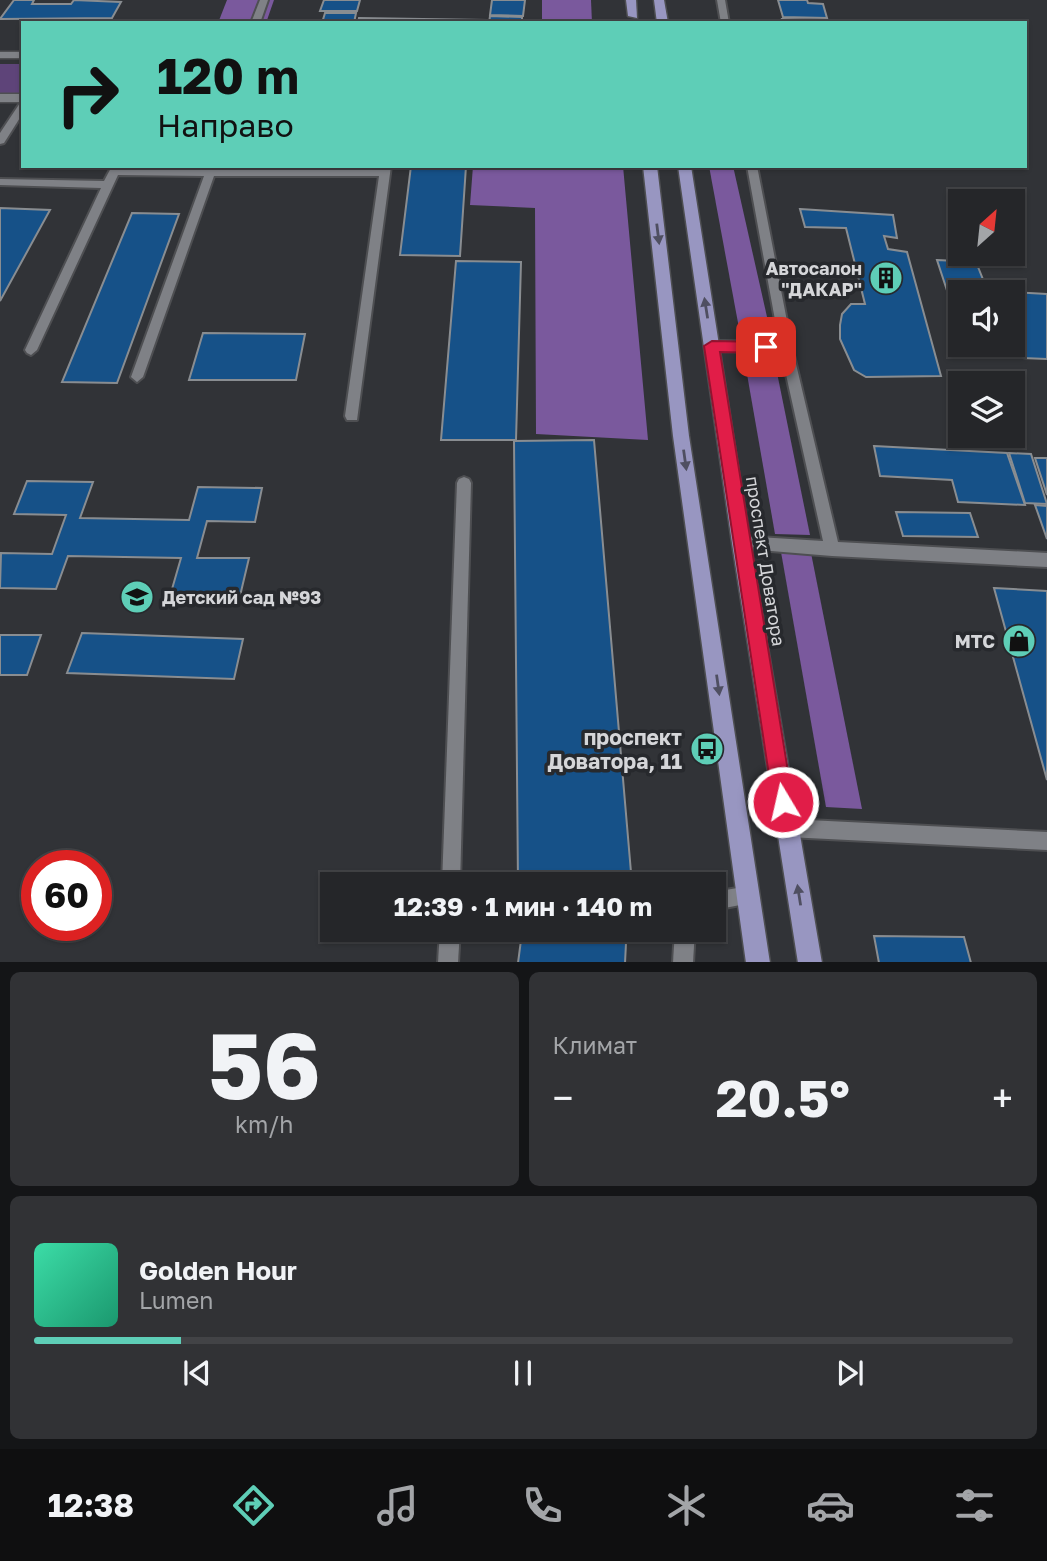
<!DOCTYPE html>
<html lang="ru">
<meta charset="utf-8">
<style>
:root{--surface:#252629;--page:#313235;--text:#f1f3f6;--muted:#a3a5a8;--line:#424346;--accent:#5eceb7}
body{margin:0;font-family:"Golos Text",sans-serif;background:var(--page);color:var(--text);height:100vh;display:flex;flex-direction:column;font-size:26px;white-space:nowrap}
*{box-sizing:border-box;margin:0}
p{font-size:23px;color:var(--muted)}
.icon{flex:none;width:38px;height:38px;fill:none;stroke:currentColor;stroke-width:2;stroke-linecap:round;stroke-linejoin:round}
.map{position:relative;height:962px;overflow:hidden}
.side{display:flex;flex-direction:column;gap:10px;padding:10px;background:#141517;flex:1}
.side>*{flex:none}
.guide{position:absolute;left:21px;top:21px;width:1006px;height:147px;border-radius:0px;box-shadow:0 2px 5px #0004,0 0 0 2px var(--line);background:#5eceb7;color:#111;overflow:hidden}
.needle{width:46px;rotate:27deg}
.fabs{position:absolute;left:948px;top:189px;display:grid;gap:14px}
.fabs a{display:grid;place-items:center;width:77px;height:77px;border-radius:0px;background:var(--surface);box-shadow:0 2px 5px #0004,0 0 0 2px var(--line);font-size:35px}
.speed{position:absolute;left:21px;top:850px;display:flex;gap:14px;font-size:35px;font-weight:700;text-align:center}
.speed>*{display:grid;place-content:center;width:91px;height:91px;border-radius:50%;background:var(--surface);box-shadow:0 2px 5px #0004,0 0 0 2px var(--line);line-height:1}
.speed .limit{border:10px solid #d22;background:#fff;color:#111}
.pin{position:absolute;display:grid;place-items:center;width:60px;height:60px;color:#fff;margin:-30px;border-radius:14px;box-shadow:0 4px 10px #0006}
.me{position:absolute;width:77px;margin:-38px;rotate:351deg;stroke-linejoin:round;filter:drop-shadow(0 0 5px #0008)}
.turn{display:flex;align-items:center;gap:24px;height:147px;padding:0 21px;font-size:32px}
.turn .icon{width:91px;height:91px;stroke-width:2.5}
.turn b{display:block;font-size:49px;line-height:60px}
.big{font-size:52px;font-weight:700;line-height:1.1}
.side .tile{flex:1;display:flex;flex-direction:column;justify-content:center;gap:10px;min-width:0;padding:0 24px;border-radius:10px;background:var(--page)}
.side .dial{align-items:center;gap:0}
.dial b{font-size:91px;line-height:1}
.song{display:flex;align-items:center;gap:21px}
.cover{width:84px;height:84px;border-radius:10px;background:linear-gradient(135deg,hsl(160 70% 55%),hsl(160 70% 35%))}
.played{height:7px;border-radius:4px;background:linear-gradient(90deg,var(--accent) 15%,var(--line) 15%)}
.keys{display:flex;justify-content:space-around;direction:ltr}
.heat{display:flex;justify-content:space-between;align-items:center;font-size:38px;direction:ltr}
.side .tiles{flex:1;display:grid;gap:10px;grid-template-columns:1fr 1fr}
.tile:last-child{grid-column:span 2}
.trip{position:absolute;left:320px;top:872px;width:406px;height:70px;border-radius:0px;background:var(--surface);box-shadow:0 2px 5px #0004,0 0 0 2px var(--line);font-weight:700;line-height:70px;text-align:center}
.dock{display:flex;height:112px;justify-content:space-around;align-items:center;background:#0f0f10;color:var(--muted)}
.dock .icon{width:49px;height:49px}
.dock .selected{color:var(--accent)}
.dock b{font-size:32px;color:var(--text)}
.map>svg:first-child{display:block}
</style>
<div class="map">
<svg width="1047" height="963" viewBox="0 0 1047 963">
<rect width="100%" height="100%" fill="#313337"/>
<path fill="#5e4479" d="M0 64H23V96L0 95Z"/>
<g fill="#7a599d">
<path d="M227 0H274L266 23H218Z"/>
<path d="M542 0H591L592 23H542Z"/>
<path d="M473 166H623L648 440 536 434 535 208 470 205Z"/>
<path d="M709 166H733L772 339H741Z"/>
<path d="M744 357 774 358 810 535 775 534Z"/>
<path d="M781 552 811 553 862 809 826 807Z"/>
</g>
<g fill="#165188" stroke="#898d91" stroke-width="2">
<path d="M14 0H34L32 4H71L74 0 121 2 112 18 0 19Z"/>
<path d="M324 0H360L357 11H320Z"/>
<path d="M492 0H525L523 16 490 15Z"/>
<path d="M778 0H807L808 3 823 4 827 18 783 17Z"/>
<path d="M325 13H356L354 23H322Z"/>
<path d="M490 16 522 17V23H489Z"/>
<path d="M359 18 486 20 485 23H358Z"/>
<path d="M782 19 824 20 825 23H783Z"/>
<path d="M411 166H466L460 256 400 255Z"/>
<path d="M0 208 50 210 0 301Z"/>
<path d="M800 209 893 215 897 238 884 236 888 249 907 252 941 376 866 377 854 370 840 339V325L842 314 851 304H865L846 228 805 227Z"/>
<path d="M132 213 179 214 117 383 62 382Z"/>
<path d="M937 260 976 262 988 292H961V333Z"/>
<path d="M456 261 521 262 516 440H441Z"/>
<path d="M1013 292 1047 294V359L968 356 965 345H1013Z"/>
<path d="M203 333 305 334 296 380H189Z"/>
<path d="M594 440 632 884H518L514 441Z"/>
<path d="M874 446 1007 453 1025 505 958 502 952 480 880 476Z"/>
<path d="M1009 453 1031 454 1047 504 1025 503Z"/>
<path d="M1035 458H1047V495Z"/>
<path d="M27 481 93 482 80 518 189 520 198 487 262 488 255 522 207 521 197 558H249L240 596H170L181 558 68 556 56 589 0 588 1 553 52 554 66 515 14 514Z"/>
<path d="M1035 505 1047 506V539Z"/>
<path d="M896 512 970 513 978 537 903 536Z"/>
<path d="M994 588 1047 591V780Z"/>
<path d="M82 633 243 639 234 679 67 673Z"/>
<path d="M0 635H41L27 675H0Z"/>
<path d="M518 929H634V940L518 939Z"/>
<path d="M874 936 964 937 971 963H879Z"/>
<path d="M521 940 626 943 625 963H518Z"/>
</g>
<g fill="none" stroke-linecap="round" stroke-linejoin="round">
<defs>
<g id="lane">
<path d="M260 0H268L260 23H251Z"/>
<path d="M717 0H725L729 23H721Z"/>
<path d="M23 102V113L4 143 0 144V133L20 103Z"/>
<path d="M112 166H122L121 169 380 170 381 166H391L357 420H347L345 416 379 176H214L143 377 137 382 131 377 204 176 118 175 37 350 31 355 27 353 25 350 101 188 0 185V179L104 181Z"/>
<path d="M747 166H757L792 347 838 542 1047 553V567L832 556 736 548 734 543 736 538 741 536 823 541 781 352 712 351 706 346 712 341 779 342Z"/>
<path d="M464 477 469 479 471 483 460 884H442L457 483 459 479Z"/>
<path d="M788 819 1047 832V850L788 837 782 834 779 828 782 822Z"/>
<path d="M749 886 756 888 758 895 756 902 714 910V892Z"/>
<path d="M440 929H460L458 963H438Z"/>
<path d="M675 929H695L693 963H673Z"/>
</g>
<g id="street">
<rect x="0" y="52" width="23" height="6"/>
<rect x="0" y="94" width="23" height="8"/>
</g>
<g id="primary">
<path d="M626 0H636L637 18 628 16Z"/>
<path d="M654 0H664L668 23H657Z"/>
<path d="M643 166H657L689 436 770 963H746L673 436Z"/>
<path d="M678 166H691L750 543 822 963H798L732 543Z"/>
</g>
</defs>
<use href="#lane" stroke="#4e4f52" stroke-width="4"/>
<use href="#street" stroke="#4e4f52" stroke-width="3"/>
<use href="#primary" stroke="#4e4f52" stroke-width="3"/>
<use href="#lane" fill="#7f8186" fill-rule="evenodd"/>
<use href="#street" fill="#7f8186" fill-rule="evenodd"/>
<use href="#primary" fill="#9896c1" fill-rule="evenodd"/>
</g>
<defs><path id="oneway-solid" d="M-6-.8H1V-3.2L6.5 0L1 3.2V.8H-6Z" transform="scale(1.75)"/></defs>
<g fill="#4f4f61">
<use href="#oneway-solid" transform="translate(658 234) rotate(83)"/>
<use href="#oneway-solid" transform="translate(706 308) rotate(-99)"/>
<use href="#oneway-solid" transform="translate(685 460) rotate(82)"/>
<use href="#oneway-solid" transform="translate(718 685) rotate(82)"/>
<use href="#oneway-solid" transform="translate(799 895) rotate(-99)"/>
</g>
<path fill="#e11d48" stroke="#92132f" stroke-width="2" d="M712 341 766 342 773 347 766 353 720 352 793 802 791 809 783 812 776 809 773 802 704 346Z"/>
<defs>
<symbol id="building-disc" viewBox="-11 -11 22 22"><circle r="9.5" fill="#5eceb7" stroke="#27292d"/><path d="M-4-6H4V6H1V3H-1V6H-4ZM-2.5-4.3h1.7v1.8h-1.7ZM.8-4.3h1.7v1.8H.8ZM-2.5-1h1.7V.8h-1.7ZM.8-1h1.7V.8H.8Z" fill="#111"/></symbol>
<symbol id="school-disc" viewBox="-11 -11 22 22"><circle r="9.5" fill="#5eceb7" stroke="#27292d"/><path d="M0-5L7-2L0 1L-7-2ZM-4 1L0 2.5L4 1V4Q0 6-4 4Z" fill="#111"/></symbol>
<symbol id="shop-disc" viewBox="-11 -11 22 22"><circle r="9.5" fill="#5eceb7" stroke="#27292d"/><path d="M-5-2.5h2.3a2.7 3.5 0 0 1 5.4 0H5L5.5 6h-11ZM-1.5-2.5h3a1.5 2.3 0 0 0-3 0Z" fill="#111"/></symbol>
<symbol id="bus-disc" viewBox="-11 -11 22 22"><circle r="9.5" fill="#5eceb7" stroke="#27292d"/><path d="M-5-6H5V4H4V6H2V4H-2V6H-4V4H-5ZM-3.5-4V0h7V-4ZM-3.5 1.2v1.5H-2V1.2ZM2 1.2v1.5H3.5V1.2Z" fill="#111"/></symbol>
</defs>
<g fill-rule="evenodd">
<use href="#building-disc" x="867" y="259" width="38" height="38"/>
<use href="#school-disc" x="118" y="578" width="38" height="38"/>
<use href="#shop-disc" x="1000" y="622" width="38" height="38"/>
<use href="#bus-disc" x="688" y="730" width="38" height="38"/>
</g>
<g text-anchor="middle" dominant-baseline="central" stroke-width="7" stroke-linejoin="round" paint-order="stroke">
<g font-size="18" font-weight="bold" fill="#d5d6d9" stroke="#27292d" text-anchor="end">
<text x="862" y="268">Автосалон<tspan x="862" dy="21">"ДАКАР"</tspan></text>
<text x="162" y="597" text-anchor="start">Детский сад №93</text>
<text x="995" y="641">МТС</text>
</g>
<g font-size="18" fill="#d5d6d9" stroke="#27292d">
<text transform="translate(766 561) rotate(81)">проспект Доватора</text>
</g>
<g font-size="21" font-weight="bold" fill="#d5d6d9" stroke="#27292d" text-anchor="end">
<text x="682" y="737">проспект<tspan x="682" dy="24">Доватора, 11</tspan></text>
</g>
</g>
</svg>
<div class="fabs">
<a><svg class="needle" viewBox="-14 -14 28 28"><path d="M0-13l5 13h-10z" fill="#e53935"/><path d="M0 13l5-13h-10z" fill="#a3a5a8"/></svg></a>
<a><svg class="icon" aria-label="sound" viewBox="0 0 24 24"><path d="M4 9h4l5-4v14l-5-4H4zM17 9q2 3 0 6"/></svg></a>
<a><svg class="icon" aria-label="layers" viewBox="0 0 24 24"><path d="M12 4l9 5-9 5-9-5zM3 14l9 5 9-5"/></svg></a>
</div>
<div class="speed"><div class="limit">60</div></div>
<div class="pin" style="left:766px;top:347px;background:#d93025"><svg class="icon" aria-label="arrive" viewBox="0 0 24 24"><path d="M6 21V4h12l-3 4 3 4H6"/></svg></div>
<svg class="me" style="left:783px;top:802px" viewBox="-20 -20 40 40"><circle r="17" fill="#e11d48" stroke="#fff" stroke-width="3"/><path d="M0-11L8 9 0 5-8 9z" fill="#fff"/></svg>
<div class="trip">12:39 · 1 мин · 140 m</div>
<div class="guide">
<div class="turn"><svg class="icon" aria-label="right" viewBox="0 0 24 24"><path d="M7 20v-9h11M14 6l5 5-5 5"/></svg><div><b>120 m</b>Направо</div></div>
</div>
</div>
<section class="side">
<div class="tiles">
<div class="tile dial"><b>56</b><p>km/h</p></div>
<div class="tile"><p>Климат</p>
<div class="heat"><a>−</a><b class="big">20.5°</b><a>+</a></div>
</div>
<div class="tile">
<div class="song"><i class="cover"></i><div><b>Golden Hour</b><p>Lumen</p></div></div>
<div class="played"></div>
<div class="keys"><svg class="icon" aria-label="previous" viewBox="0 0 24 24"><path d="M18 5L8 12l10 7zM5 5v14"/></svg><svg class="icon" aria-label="pause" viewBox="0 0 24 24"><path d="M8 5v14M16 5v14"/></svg><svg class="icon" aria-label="next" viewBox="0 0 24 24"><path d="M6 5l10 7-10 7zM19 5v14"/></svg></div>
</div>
</div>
</section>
<nav class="dock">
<b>12:38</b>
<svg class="icon selected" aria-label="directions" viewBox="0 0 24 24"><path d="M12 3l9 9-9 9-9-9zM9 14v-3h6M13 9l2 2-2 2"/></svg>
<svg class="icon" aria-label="music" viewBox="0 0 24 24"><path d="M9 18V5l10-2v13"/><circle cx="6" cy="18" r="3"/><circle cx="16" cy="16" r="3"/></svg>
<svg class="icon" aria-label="phone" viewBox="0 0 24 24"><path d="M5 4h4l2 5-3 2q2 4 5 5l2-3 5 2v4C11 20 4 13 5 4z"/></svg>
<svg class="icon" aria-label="climate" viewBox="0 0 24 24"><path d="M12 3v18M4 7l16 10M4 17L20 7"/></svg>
<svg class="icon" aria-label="car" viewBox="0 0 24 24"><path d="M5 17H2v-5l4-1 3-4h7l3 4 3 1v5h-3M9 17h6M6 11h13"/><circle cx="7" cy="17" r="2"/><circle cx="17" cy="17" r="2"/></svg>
<svg class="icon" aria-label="filters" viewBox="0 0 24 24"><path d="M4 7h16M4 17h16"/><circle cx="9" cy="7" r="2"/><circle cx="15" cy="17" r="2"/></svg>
</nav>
